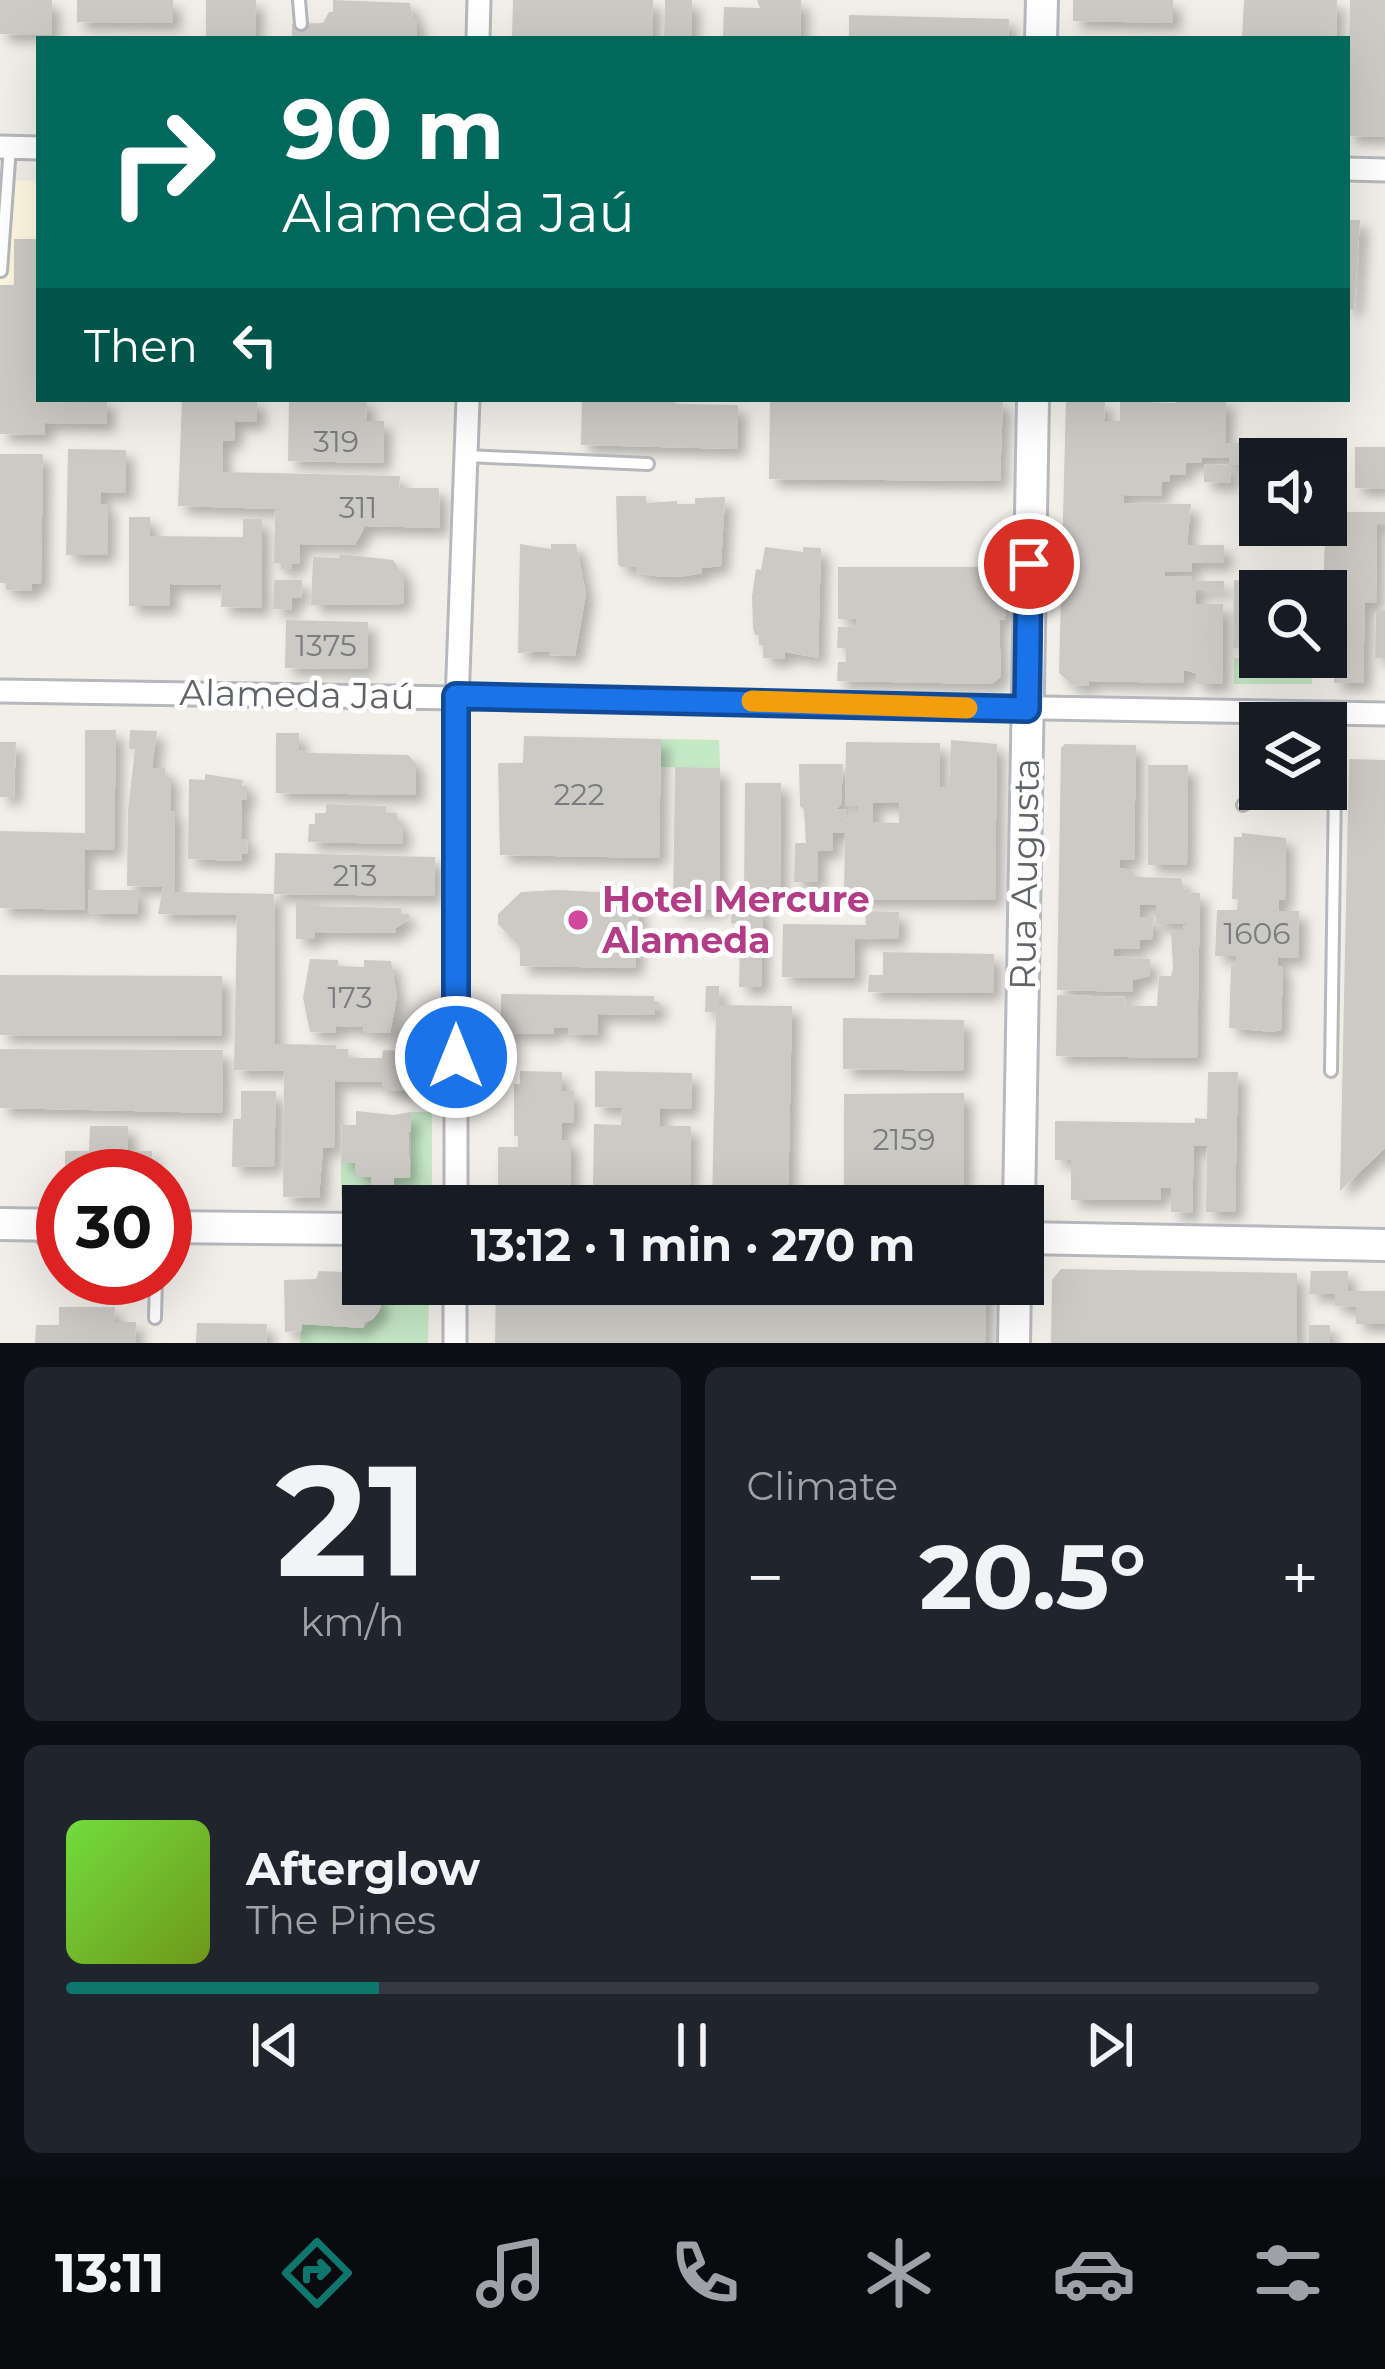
<!DOCTYPE html>
<meta charset="utf-8">
<style>
:root{--surface:#171b24;--page:#20242c;--text:#f1f3f6;--muted:#9ea1a6;--line:#363941;--accent:#0f766e}
body{margin:0;font-family:Montserrat,sans-serif;background:var(--page);color:var(--text);height:100vh;display:flex;flex-direction:column;font-size:45px;white-space:nowrap}
*{box-sizing:border-box;margin:0}
p{font-size:39px;color:var(--muted)}
.icon{flex:none;width:66px;height:66px;fill:none;stroke:currentColor;stroke-width:2;stroke-linecap:round;stroke-linejoin:round}
.map{position:relative;height:1343px;overflow:hidden}
.side{display:flex;flex-direction:column;gap:24px;padding:24px;background:#0d0f14;flex:1}
.side>*{flex:none}
.guide{position:absolute;left:36px;top:36px;width:1314px;height:366px;border-radius:0px;box-shadow:0 12px 48px #0002;background:#00695c;color:#fff;overflow:hidden}
.buttons{position:absolute;left:1239px;top:438px;display:grid;gap:24px}
.buttons a{display:grid;place-items:center;width:108px;height:108px;border-radius:0px;background:var(--surface);box-shadow:0 12px 48px #0002;font-size:60px}
.speed{position:absolute;left:36px;top:1149px;display:flex;gap:24px;font-size:60px;font-weight:700;text-align:center}
.speed>*{display:grid;place-content:center;width:156px;height:156px;border-radius:50%;background:var(--surface);box-shadow:0 12px 48px #0002;line-height:1}
.speed .limit{border:18px solid #d22;background:#fff;color:#111}
.pin{position:absolute;display:grid;place-items:center;width:102px;height:102px;color:#fff;margin:-51px;border:6px solid #fff;border-radius:50%;box-shadow:0 3px 12px #0007}
.me{position:absolute;width:132px;margin:-66px;rotate:0deg;stroke-linejoin:round;filter:drop-shadow(0 0 9px #0008)}
.turn{display:flex;align-items:center;gap:42px;height:252px;padding:0 48px;font-size:54px}
.turn .icon{width:156px;height:156px;stroke-width:2.5}
.turn b{display:block;font-size:84px;line-height:102px}
.then{display:flex;align-items:center;height:114px;padding:0 48px;background:#0003;gap:24px;font-size:45px}
.big{font-size:90px;font-weight:700;line-height:1.1}
.side .tile{flex:1;display:flex;flex-direction:column;justify-content:center;gap:18px;min-width:0;padding:0 42px;border-radius:18px;background:var(--page)}
.side .dial{align-items:center;gap:0}
.dial b{font-size:156px;line-height:1}
.song{display:flex;align-items:center;gap:36px}
.cover{width:144px;height:144px;border-radius:18px;background:linear-gradient(135deg,hsl(100 70% 55%),hsl(80 70% 35%))}
.played{height:12px;border-radius:6px;background:linear-gradient(90deg,var(--accent) 25%,var(--line) 25%)}
.keys{display:flex;justify-content:space-around;direction:ltr}
.heat{display:flex;justify-content:space-between;align-items:center;font-size:66px;direction:ltr}
.side .tiles{flex:1;display:grid;gap:24px;grid-template-columns:1fr 1fr}
.tile:last-child{grid-column:span 2}
.trip{position:absolute;left:342px;top:1185px;width:702px;height:120px;border-radius:0px;background:var(--surface);box-shadow:0 12px 48px #0002;font-weight:700;line-height:120px;text-align:center}
.tabs{display:flex;height:192px;justify-content:space-around;align-items:center;background:#090b0e;color:var(--muted)}
.tabs .icon{width:84px;height:84px}
.tabs .selected{color:var(--accent)}
.tabs b{font-size:54px;color:var(--text)}
.map>svg:first-child{display:block}
</style>
<div class="map">
<svg width="1385" height="1343" viewBox="0 0 1385 1343">
<defs>
<filter id="shadow"><feDropShadow dx="8" dy="8" stdDeviation="6" flood-color="#0004"/></filter>
</defs>
<rect width="100%" height="100%" fill="#f1efe8"/>
<path fill="#fef7e0" d="M0 180 39 181V399H107V424L0 422Z"/>
<g fill="#c5e8c5">
<path d="M1234 658 1312 659V684H1234Z"/>
<path d="M661 739 719 740 720 768 661 767Z"/>
<path d="M411 1112H432V1199L341 1198V1163H355V1176L371 1177 372 1189H394V1178L411 1177Z"/>
<path d="M368 1284H429L428 1343H300L302 1324 363 1328 379 1313 381 1302Z"/>
</g>
<g fill="#cccac5" fill-rule="evenodd" filter="url(#shadow)">
<path d="M0 0H52V35L0 34Z"/>
<path d="M77 0H173V23L77 22Z"/>
<path d="M206 0H256L255 39H206Z"/>
<path d="M333 0 410 3 413 18H417V39H292V24L323 23 329 12H333Z"/>
<path d="M513 0H653L652 39H512Z"/>
<path d="M665 0H692L691 39H664Z"/>
<path d="M757 0H801L800 39H723L724 7 760 8Z"/>
<path d="M1073 0H1173V23L1073 21Z"/>
<path d="M1244 0H1337L1336 39H1242Z"/>
<path d="M1350 0H1385V137L1347 136Z"/>
<path d="M849 15 1009 19 1008 39H849Z"/>
<path d="M1347 220H1360L1354 309H1347Z"/>
<path d="M14 239H39V399H107V424L45 423V435L0 434V285H14Z"/>
<path d="M182 399H257V422L235 421 234 441H223V472L400 476 399 488H439L440 528 365 526 355 545 300 544 299 564H292V569H281V563H274L275 509 178 506Z"/>
<path d="M289 399H367L366 421H384L383 463 288 461Z"/>
<path d="M582 399H675V404L738 405 737 449 581 445Z"/>
<path d="M770 399 1003 400 1000 481 769 479Z"/>
<path d="M1176 399H1226L1225 443H1254L1253 465H1231V483L1204 482V464L1229 465V458H1202V463H1186V475H1170V482H1162V496L1124 495V503L1191 504 1187 545H1224V563H1192V572H1164L1165 576H1192V581H1224V590H1196V604H1223L1222 684H1196V673L1184 670V683L1089 681V686L1072 685 1059 673 1066 400 1105 402 1104 421H1120V401L1176 403Z"/>
<path d="M1257 443H1284V459H1256Z"/>
<path d="M1355 447H1385V489L1355 488Z"/>
<path d="M68 449 126 450V493L101 492V504H108L107 555H66Z"/>
<path d="M0 454H43L41 583 32 584V591L6 590V583H0Z"/>
<path d="M616 496H646V503L677 501V504H695V498L725 497 721 566 702 568V573L686 576 662 577 636 573V567H621L618 564Z"/>
<path d="M1326 512H1385V524H1377L1376 603H1365L1363 683H1334L1335 621H1326V591H1323Z"/>
<path d="M129 517H150V536L243 537V519H262V608L221 607 222 585 170 584V606H129Z"/>
<path d="M520 544 551 549V544H576L586 594 575 656 549 655V651L518 653Z"/>
<path d="M765 547 803 552V547L821 548 818 658 785 652V659L763 658V645H759V635H755L753 628 752 596 756 569 761 570Z"/>
<path d="M340 554 393 560 404 576 403 604 311 605 313 557 339 558Z"/>
<path d="M838 567H1006L1005 620H999L1001 676 992 684 837 681 838 662H846V648H837L838 627H856V619H838Z"/>
<path d="M1245 572 1300 573 1299 581H1312V591H1260V658H1245V648H1233L1234 580 1245 581Z"/>
<path d="M274 580H302L301 598H292V610L273 609Z"/>
<path d="M1376 610H1385V658H1375Z"/>
<path d="M286 620 368 622 367 669 285 668Z"/>
<path d="M85 730H116L114 850H85V910L0 908V831L85 833Z"/>
<path d="M130 730 157 731 152 768H165V776L171 777 170 811H175L174 892 274 894 275 1044 336 1045V1049H348V1058H382L383 1050 432 1052V1091H382V1082L335 1081 334 1148H323L319 1198 283 1197 284 1071 234 1070 237 915 158 914 163 887 127 886 128 810 135 749H129Z"/>
<path d="M276 733H299V750L311 753 408 755 416 763V795L276 793Z"/>
<path d="M524 736 661 739 659 858 500 855 498 763H523Z"/>
<path d="M951 740 997 744 995 900 844 899 845 833H833V851H818V882H794L795 843H806L804 810 800 806 799 764H843L841 805 836 809H845L848 823V812H858V806H845L846 742 940 743V787H949ZM873 803H899V823L873 822Z"/>
<path d="M0 742H16L14 797H0Z"/>
<path d="M1065 744 1136 745 1134 860 1120 859V868L1134 871V877L1181 878 1185 892 1200 893 1197 1058 1056 1056 1057 995 1126 997 1125 1006H1157L1159 976H1171L1173 968 1171 932H1183V926L1190 924H1156V905H1140L1139 917H1153L1152 940H1140V949H1114V956L1150 959V976L1133 980V992L1057 990 1061 748Z"/>
<path d="M1349 759 1385 760V1148L1340 1191Z"/>
<path d="M1148 765H1188L1187 865H1148Z"/>
<path d="M675 767 720 768 719 910H673Z"/>
<path d="M205 774 243 780 242 786H247V800H242L241 839H248L247 854H242L241 861 188 859 189 779 205 780Z"/>
<path d="M745 783H781L780 894H744Z"/>
<path d="M326 804 386 806V813H397V824H403L402 844 308 842 309 824H315V813H326Z"/>
<path d="M1242 833 1286 838 1285 900H1279V911H1299L1298 958 1278 957V966L1283 967 1281 1030 1273 1032 1229 1028 1231 966H1236V956H1215L1217 910H1237L1238 899H1232L1234 837H1242Z"/>
<path d="M275 853 435 857 434 896 274 894Z"/>
<path d="M88 890H138L137 914 88 913Z"/>
<path d="M558 890 635 894 639 914 635 968 520 966V947L498 924V914L521 892Z"/>
<path d="M296 901H311V906L401 908V914H409V919L396 928V933L315 932V939H296Z"/>
<path d="M732 904 760 905 763 910 761 987H739L740 945H736V924L731 923Z"/>
<path d="M865 911 899 912 898 939 855 938V978L782 977 783 924 866 925Z"/>
<path d="M883 952 994 954 993 993 868 992 869 975H883Z"/>
<path d="M310 959 338 960V966L364 967V960L391 961 397 996 390 1033H363V1027L336 1026V1033L310 1032 303 998Z"/>
<path d="M0 975 222 976V1036L0 1035Z"/>
<path d="M706 986H719V1005L792 1006 788 1202 712 1203 716 1012H705Z"/>
<path d="M501 994 654 996V1001L659 1002V1010H655V1015L598 1014V1035L568 1034V1028H554V1034L501 1033Z"/>
<path d="M843 1018 964 1020 963 1071 843 1069Z"/>
<path d="M0 1049 223 1050 222 1113 0 1108Z"/>
<path d="M520 1071 562 1072V1091H574L573 1123 562 1122 561 1140H571V1190L498 1189V1147H518V1136H514V1084H520Z"/>
<path d="M595 1071 692 1073 691 1109 660 1108V1126H691L690 1187 651 1186V1199H643L633 1198V1186H593L594 1124 621 1125 622 1108 595 1107Z"/>
<path d="M1208 1072H1238L1235 1212H1206L1207 1146H1194L1192 1213 1171 1212V1187L1161 1188V1200H1071V1160H1055V1121L1195 1123V1118L1207 1119Z"/>
<path d="M241 1091H276L274 1166 232 1167 233 1119H241Z"/>
<path d="M964 1093V1185L844 1186V1094Z"/>
<path d="M356 1111 394 1115 411 1112V1132H408L410 1178H394V1189H371V1164L370 1177H355V1163H341L342 1125H356Z"/>
<path d="M90 1126H128V1151H152V1176H65V1151H89Z"/>
<path d="M353 1269 380 1299 381 1307 373 1319 365 1322 363 1328 302 1324 301 1331 285 1332 284 1280 316 1279 319 1271 343 1272 344 1277Z"/>
<path d="M1061 1269 1297 1273V1343H1051L1052 1280Z"/>
<path d="M1311 1271H1348V1291H1385V1324H1356V1307L1335 1306V1294H1309Z"/>
<path d="M496 1284 986 1289 985 1343H495Z"/>
<path d="M59 1307H115L114 1322H136L135 1343H35L36 1325H59Z"/>
<path d="M197 1323 267 1324 266 1343H196Z"/>
<rect x="1309" y="1325" width="21" height="18"/>
</g>
<g fill="none" stroke-linecap="round" stroke-linejoin="round">
<defs>
<g id="lane">
<path d="M299 0 301 24"/>
<path d="M1 271 10 147"/>
<path d="M466 456 648 464"/>
<path d="M1243 805 1264 789"/>
<path d="M1331 1071 1336 713"/>
<path d="M37 1231 63 1267"/>
<path d="M155 1318 156 1278"/>
</g>
<g id="street">
<path d="M478 39 479 0"/>
<path d="M0 147 39 148"/>
<path d="M1347 169 1385 170"/>
<path d="M0 691C462 695 923 708 1385 714"/>
<path d="M456 1206V730L468 399"/>
<path d="M455 1284V1343"/>
</g>
<g id="secondary">
<path d="M1041 39 1042 0"/>
<path d="M1019 1206 1033 399"/>
<path d="M0 1224 63 1225"/>
<path d="M165 1227 363 1229"/>
<path d="M1023 1238 1385 1245"/>
<path d="M1014 1343 1015 1284"/>
</g>
</defs>
<use href="#lane" stroke="#b5b8bc" stroke-width="16"/>
<use href="#street" stroke="#b5b8bc" stroke-width="27"/>
<use href="#secondary" stroke="#b6babf" stroke-width="36"/>
<use href="#lane" stroke="#fff" stroke-width="10"/>
<use href="#street" stroke="#fff" stroke-width="21"/>
<use href="#secondary" stroke="#fff" stroke-width="30"/>
</g>
<g fill="none" stroke-linecap="round" stroke-linejoin="round">
<defs>
<path id="route" d="M456 1057V696L1027 709 1029 564"/>
</defs>
<use href="#route" stroke="#114b97" stroke-width="30"/>
<use href="#route" stroke="#1a73e8" stroke-width="21"/>
<path stroke="#f59e0b" stroke-width="21" d="M752 701 967 708"/>
</g>
<circle fill="#d1479c" stroke="#fff" stroke-width="4.5" cx="578" cy="920" r="12"/>
<g text-anchor="middle" dominant-baseline="central" stroke-width="10" stroke-linejoin="round" paint-order="stroke">
<g font-size="30" fill="#7a7d7f">
<text x="336" y="441">319</text>
<text x="358" y="507">311</text>
<text x="326" y="645">1375</text>
<text x="579" y="794">222</text>
<text x="355" y="875">213</text>
<text x="1257" y="933">1606</text>
<text x="350" y="997">173</text>
<text x="904" y="1139">2159</text>
</g>
<g font-size="36" fill="#5f6368" stroke="#fff">
<text transform="translate(297 694) rotate(1)">Alameda Jaú</text>
<text transform="translate(1024 874) rotate(-89)">Rua Augusta</text>
</g>
<g font-size="36" font-weight="bold" fill="#b23c85" stroke="#fff" text-anchor="start">
<text x="602" y="899">Hotel Mercure<tspan x="602" dy="41">Alameda</tspan></text>
</g>
</g>
</svg>
<div class="buttons">
<a><svg class="icon" aria-label="sound" viewBox="0 0 24 24"><path d="M4 9h4l5-4v14l-5-4H4zM17 9q2 3 0 6"/></svg></a>
<a><svg class="icon" aria-label="search" viewBox="0 0 24 24"><circle cx="10" cy="10" r="6"/><path d="M15 15l6 6"/></svg></a>
<a><svg class="icon" aria-label="layers" viewBox="0 0 24 24"><path d="M12 4l9 5-9 5-9-5zM3 14l9 5 9-5"/></svg></a>
</div>
<div class="speed"><div class="limit">30</div></div>
<div class="pin" style="left:1029px;top:564px;background:#d93025"><svg class="icon" aria-label="arrive" viewBox="0 0 24 24"><path d="M6 21V4h12l-3 4 3 4H6"/></svg></div>
<svg class="me" style="left:456px;top:1057px" viewBox="-20 -20 40 40"><circle r="17" fill="#1a73e8" stroke="#fff" stroke-width="3"/><path d="M0-11L8 9 0 5-8 9z" fill="#fff"/></svg>
<div class="trip">13:12 · 1 min · 270 m</div>
<div class="guide">
<div class="turn"><svg class="icon" aria-label="right" viewBox="0 0 24 24"><path d="M7 20v-9h11M14 6l5 5-5 5"/></svg><div><b>90 m</b>Alameda Jaú</div></div>
<div class="then">Then<svg class="icon" aria-label="left" viewBox="0 0 24 24"><path d="M17 20v-9H6M10 6l-5 5 5 5"/></svg></div>
</div>
</div>
<section class="side">
<div class="tiles">
<div class="tile dial"><b>21</b><p>km/h</p></div>
<div class="tile"><p>Climate</p>
<div class="heat"><a>−</a><b class="big">20.5°</b><a>+</a></div>
</div>
<div class="tile">
<div class="song"><i class="cover"></i><div><b>Afterglow</b><p>The Pines</p></div></div>
<div class="played"></div>
<div class="keys"><svg class="icon" aria-label="previous" viewBox="0 0 24 24"><path d="M18 5L8 12l10 7zM5 5v14"/></svg><svg class="icon" aria-label="pause" viewBox="0 0 24 24"><path d="M8 5v14M16 5v14"/></svg><svg class="icon" aria-label="next" viewBox="0 0 24 24"><path d="M6 5l10 7-10 7zM19 5v14"/></svg></div>
</div>
</div>
</section>
<nav class="tabs">
<b>13:11</b>
<svg class="icon selected" aria-label="directions" viewBox="0 0 24 24"><path d="M12 3l9 9-9 9-9-9zM9 14v-3h6M13 9l2 2-2 2"/></svg>
<svg class="icon" aria-label="music" viewBox="0 0 24 24"><path d="M9 18V5l10-2v13"/><circle cx="6" cy="18" r="3"/><circle cx="16" cy="16" r="3"/></svg>
<svg class="icon" aria-label="phone" viewBox="0 0 24 24"><path d="M5 4h4l2 5-3 2q2 4 5 5l2-3 5 2v4C11 20 4 13 5 4z"/></svg>
<svg class="icon" aria-label="climate" viewBox="0 0 24 24"><path d="M12 3v18M4 7l16 10M4 17L20 7"/></svg>
<svg class="icon" aria-label="car" viewBox="0 0 24 24"><path d="M5 17H2v-5l4-1 3-4h7l3 4 3 1v5h-3M9 17h6M6 11h13"/><circle cx="7" cy="17" r="2"/><circle cx="17" cy="17" r="2"/></svg>
<svg class="icon" aria-label="filters" viewBox="0 0 24 24"><path d="M4 7h16M4 17h16"/><circle cx="9" cy="7" r="2"/><circle cx="15" cy="17" r="2"/></svg>
</nav>
